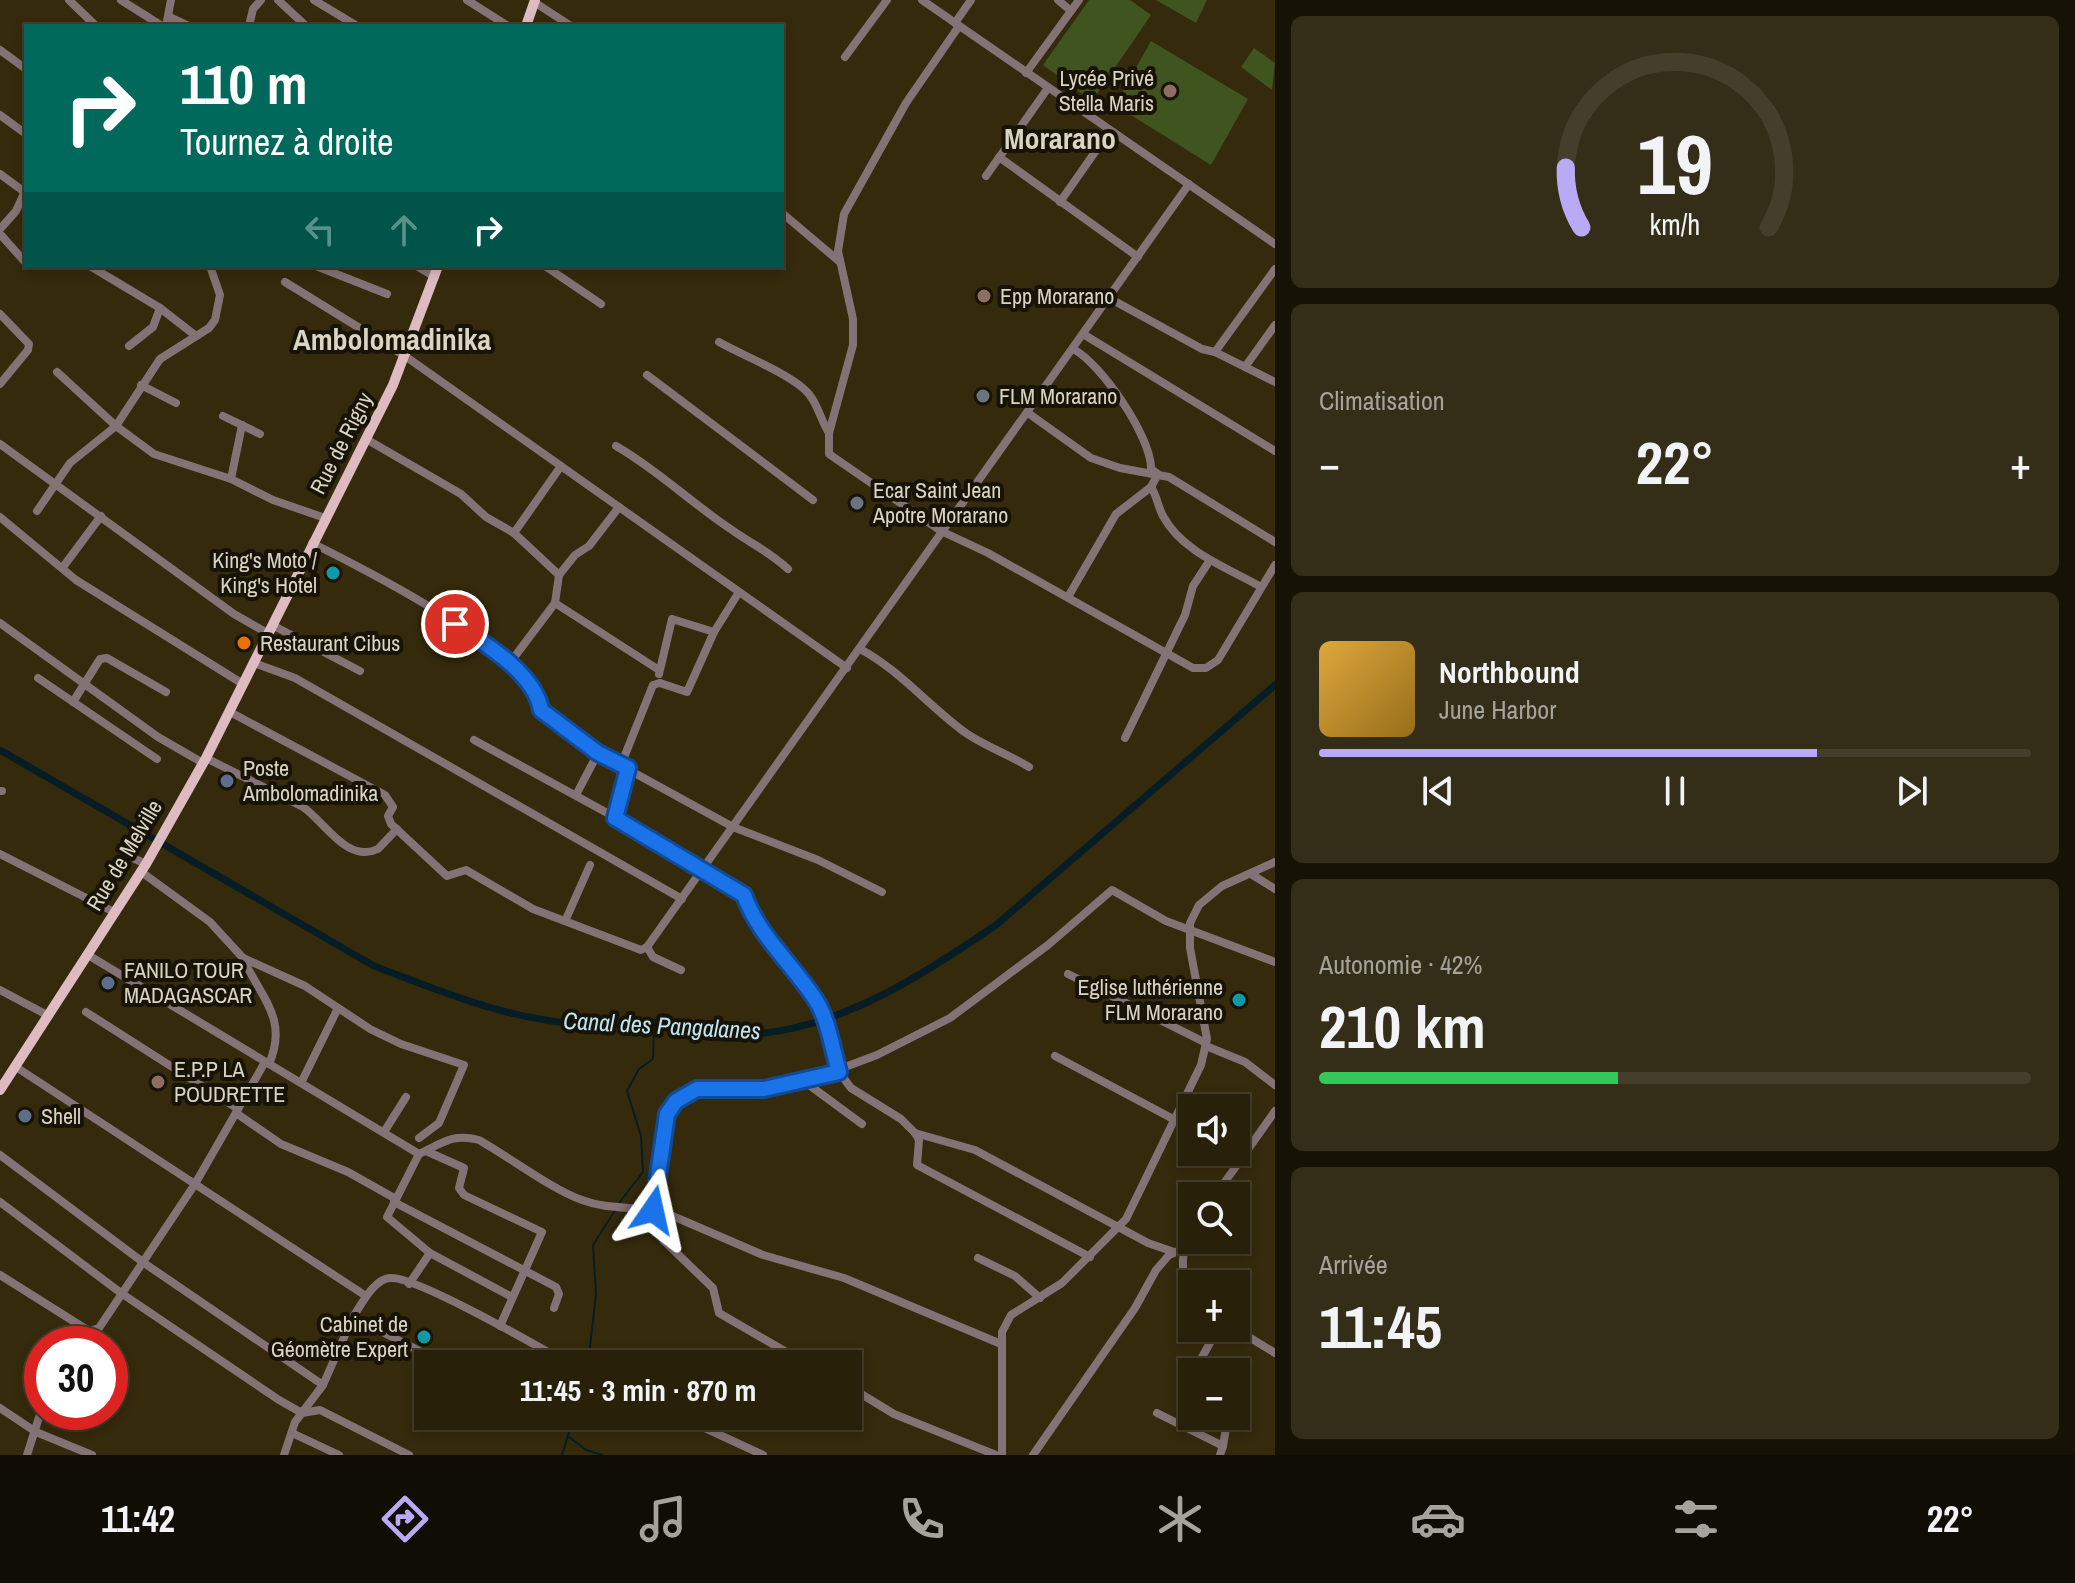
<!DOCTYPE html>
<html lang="fr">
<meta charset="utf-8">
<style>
:root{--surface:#282009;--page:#342d17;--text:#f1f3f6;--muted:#a5a39c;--line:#443e2a;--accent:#baaaf6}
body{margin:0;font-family:"Archivo Narrow",sans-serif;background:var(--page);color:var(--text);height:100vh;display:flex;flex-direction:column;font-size:30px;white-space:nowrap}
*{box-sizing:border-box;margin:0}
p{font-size:26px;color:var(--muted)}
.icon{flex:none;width:44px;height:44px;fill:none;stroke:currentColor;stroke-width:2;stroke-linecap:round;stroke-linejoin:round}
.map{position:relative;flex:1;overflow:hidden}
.drawer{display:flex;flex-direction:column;gap:16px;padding:16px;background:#161205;width:800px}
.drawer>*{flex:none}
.top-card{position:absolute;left:24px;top:24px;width:760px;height:244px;border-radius:0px;box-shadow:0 4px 12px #0003,0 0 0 2px var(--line);background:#00695c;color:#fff;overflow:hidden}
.fabs{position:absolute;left:1178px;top:1094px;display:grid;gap:16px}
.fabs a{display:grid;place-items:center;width:72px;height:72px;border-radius:0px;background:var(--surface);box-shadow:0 4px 12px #0003,0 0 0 2px var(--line);font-size:40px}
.speed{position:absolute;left:24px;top:1326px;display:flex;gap:16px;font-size:40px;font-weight:700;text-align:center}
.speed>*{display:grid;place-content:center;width:104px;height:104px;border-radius:50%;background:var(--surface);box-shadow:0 4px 12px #0003,0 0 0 2px var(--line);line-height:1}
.speed .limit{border:12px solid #d22;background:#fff;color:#111}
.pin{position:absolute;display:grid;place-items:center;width:68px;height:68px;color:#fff;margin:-34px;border:4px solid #fff;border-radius:50%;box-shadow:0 2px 8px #0007}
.me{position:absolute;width:88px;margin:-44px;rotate:11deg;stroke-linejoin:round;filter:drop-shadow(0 0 6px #0008)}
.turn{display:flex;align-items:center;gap:28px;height:168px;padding:0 24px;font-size:36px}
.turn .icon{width:104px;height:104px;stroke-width:2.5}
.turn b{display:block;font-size:56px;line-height:68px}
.lanes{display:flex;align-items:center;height:76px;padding:0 24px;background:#0003;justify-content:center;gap:40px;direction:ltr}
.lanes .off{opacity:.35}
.big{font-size:60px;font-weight:700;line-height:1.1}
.drawer .card{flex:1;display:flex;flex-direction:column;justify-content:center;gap:12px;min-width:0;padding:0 28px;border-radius:12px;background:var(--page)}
.drawer .dial{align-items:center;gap:0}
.dial svg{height:208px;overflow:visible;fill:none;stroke:var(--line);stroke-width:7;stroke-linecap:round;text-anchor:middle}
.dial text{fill:var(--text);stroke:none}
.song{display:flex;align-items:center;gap:24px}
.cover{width:96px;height:96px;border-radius:12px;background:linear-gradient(135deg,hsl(40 70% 55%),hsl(40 70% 35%))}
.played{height:8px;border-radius:4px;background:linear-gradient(90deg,var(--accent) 70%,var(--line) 70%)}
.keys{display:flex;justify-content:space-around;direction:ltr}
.heat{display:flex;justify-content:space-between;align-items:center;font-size:44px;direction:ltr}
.charge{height:12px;border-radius:6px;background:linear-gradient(90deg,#34c759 42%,var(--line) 0)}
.trip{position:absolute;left:414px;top:1350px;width:448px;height:80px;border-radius:0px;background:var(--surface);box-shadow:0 4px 12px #0003,0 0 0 2px var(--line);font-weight:700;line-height:80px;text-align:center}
.menu{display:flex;height:128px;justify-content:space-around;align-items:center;background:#100d04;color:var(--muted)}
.menu .icon{width:56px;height:56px}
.menu .current{color:var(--accent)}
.menu b{font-size:36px;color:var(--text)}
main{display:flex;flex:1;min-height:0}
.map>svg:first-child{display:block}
</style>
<main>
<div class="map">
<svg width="1275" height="1455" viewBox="0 0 1275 1455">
<rect width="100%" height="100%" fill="#352a0c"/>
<g fill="#405420">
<path d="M1089 0H1130L1151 15 1092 101 1043 65Z"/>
<path d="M1156 0H1207L1196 23Z"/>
<path d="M1151 41 1248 99 1211 165 1115 105Z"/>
<path d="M1254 48 1275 63 1272 90 1241 67Z"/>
</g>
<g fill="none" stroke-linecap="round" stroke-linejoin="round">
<g stroke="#061d25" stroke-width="2">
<path d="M619 1203 643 1172 641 1136 627 1091 639 1069 653 1059 654 1022"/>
<path d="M588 1364 596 1294 593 1245 616 1209"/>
<path d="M569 1437 586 1450 602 1455"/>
<path d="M562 1455 574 1416"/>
</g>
<path stroke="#061d25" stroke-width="7" d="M0 750 374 966C442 992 511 1021 584 1024 607 1025 629 1022 651 1022 685 1023 721 1036 754 1034 842 1028 926 973 996 925L1275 685"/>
<g stroke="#847376" stroke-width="8">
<path d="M69 0 96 26"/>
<path d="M121 0 162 26"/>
<path d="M278 0 306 26"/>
<path d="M314 0 357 26"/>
<path d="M467 0 508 26"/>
<path d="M922 0 1275 244"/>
<path d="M1058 0 1071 11"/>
<path d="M534 2 571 26"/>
<path d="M170 17 189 26"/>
<path d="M955 23 971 0"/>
<path d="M166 26 171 0"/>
<path d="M249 26 253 9 261 0"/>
<path d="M959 26 906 103 844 214 838 251 853 319V345L829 433V454L941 531 988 553 1193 668H1206L1218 660 1275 565"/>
<path d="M0 50 26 69"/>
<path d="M845 57 887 0"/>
<path d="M1026 73 1079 0"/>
<path d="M0 115 26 134"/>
<path d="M999 157 1138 257"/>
<path d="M0 174 26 193"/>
<path d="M986 176 1048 88"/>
<path d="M1060 202 1109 132"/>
<path d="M782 213 840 262"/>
<path d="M0 229 16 211 26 189"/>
<path d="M0 234 26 263"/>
<path d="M90 266 160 308 196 336"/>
<path d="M316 266 387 294"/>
<path d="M417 266 435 277"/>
<path d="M545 266 601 304"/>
<path d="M1275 269 1215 352 1275 382"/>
<path d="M285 282 405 356 847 668"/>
<path d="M1109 298 1202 349 1215 352"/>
<path d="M0 314 29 344 28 350 0 384"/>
<path d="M1083 334 1275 451"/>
<path d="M719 342C744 356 783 371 804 389 817 400 820 419 829 433"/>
<path d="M129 346 153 327 160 308"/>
<path d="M1245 367 1275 325"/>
<path d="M57 372 116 426 154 454 231 479 273 500 325 518"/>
<path d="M647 375 813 500"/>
<path d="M141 385 176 403"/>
<path d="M1028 413 1091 458 1120 468 1169 477 1275 542"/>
<path d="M223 416 260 434"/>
<path d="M366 439 461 494 486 517 514 533 559 575"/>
<path d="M0 444 234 614 269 634"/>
<path d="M616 446C658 470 691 503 732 530 753 545 767 550 788 569"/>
<path d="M231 479 242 425"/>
<path d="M1151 487C1157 496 1158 507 1163 516 1182 552 1228 568 1261 587"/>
<path d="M37 511 70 463 116 426 160 359 209 328 215 320 220 295 210 266"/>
<path d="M0 517 76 580 243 684"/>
<path d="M514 533 561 466"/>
<path d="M312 543C364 569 531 652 541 710L598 753 733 827 818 860 882 892"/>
<path d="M63 567 101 516"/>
<path d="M1068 597 1116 514 1151 487 1158 474 1151 469C1152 438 1101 363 1073 349"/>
<path d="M555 603 659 670"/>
<path d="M0 623 158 737 203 763"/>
<path d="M274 626 360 671"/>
<path d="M860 649C898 669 928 705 963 731 982 745 1008 754 1029 767"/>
<path d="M254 663 295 678 682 899"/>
<path d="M509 664 555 603 559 575 575 555 589 546 619 507"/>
<path d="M659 674 672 619 714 632"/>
<path d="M38 678 157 759"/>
<path d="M660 683 687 692 714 632 739 592"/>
<path d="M73 702 100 659 107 658 166 692"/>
<path d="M230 712 385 795 393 807 388 816 391 824 447 876 466 870 533 909 641 950 647 947 1189 184"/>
<path d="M1125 738 1185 615 1193 586 1210 560"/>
<path d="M474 740 673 849 744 895 750 914 814 996 839 1072 851 1088 901 1119 915 1133 919 1140 917 1165 1090 1257"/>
<path d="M206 758 303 807C324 821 347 864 378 849L397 829"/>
<path d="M621 765 653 685 660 683"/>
<path d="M0 791H2"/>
<path d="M576 795 598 753"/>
<path d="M615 818 628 768"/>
<path d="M0 854 114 912"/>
<path d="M135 859 146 864"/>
<path d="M140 871 210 922 243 958 305 986 370 1029 401 1044 464 1065 439 1123 419 1138"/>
<path d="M1251 874 1275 889"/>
<path d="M566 919 590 865"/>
<path d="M647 947 653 957 681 970"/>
<path d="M88 955 419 1154C442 1143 453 1133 479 1140 509 1157 553 1190 582 1200 611 1211 640 1205 668 1214L763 1255 844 1278 1001 1344"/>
<path d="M243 958C260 997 289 1018 269 1064"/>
<path d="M1068 974 1206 1043"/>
<path d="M0 990 49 1016"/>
<path d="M86 1012 238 1109"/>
<path d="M1206 1046 1245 1062 1275 1085"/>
<path d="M1055 1056 1175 1120"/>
<path d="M16 1067 366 1296"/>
<path d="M805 1082 862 1124"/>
<path d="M301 1083 337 1010"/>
<path d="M1181 1105 1192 1111"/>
<path d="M236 1113 281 1144 348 1172 396 1199"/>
<path d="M384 1132 406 1097"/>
<path d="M915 1133 975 1150 1148 1243 1174 1252"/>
<path d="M1236 1134 1253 1142"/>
<path d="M426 1151 464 1168 459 1188 464 1195 542 1232 500 1326"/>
<path d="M0 1155 144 1263 323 1385"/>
<path d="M1215 1196 1275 1111"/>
<path d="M0 1202 121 1293 279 1400 302 1413 320 1410 409 1455"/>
<path d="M394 1202 556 1287 559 1294 554 1308"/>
<path d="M1192 1229C1182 1247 1178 1274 1192 1290"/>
<path d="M430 1253 512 1297"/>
<path d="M978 1258 1015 1276 1040 1298"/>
<path d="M0 1275 89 1331 99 1328 195 1184 265 1062"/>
<path d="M409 1284 430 1253 387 1217 419 1154"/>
<path d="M1234 1328 1275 1353"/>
<path d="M80 1344 89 1331"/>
<path d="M725 1363 726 1364"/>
<path d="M445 1364 353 1317C361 1305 374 1279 390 1278 414 1275 541 1348 569 1364"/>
<path d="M807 1364 719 1313 713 1288 663 1240 653 1210 667 1114 676 1101 697 1089H764L805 1082 877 1055 950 1018 1048 945 1112 890 1166 921 1275 962"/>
<path d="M1194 1372 1218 1328"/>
<path d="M848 1386 894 1414 996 1455"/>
<path d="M0 1408 36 1432 92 1455"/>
<path d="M1157 1413 1223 1446 1220 1455"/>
<path d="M679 1416 763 1455"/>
<path d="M717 1431 722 1416"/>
<path d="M292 1433 339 1455"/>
<path d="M1223 1446 1228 1416"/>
<path d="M27 1455 42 1408"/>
<path d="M284 1455 295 1422 323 1385 353 1317"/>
<path d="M1002 1455V1332L1011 1315 1062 1283 1126 1219 1201 1065 1207 1039 1190 948V923L1199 905 1222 886 1275 862"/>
<path d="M1033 1455 1135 1308 1156 1270 1169 1255 1185 1248"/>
</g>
<g stroke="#debbc1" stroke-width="10">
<path d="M526 26 535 0"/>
<path d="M0 1090 146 864 206 758 393 385 438 266"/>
</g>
</g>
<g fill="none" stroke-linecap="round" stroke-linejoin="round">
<defs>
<path id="route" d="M455 624C484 643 535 673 541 710L598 753 628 768 615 818 744 895C758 934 790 962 813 996 828 1016 832 1048 839 1072L764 1089H697L676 1101 667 1114 653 1210"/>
</defs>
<use href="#route" stroke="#114b97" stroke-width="20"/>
<use href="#route" stroke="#1a73e8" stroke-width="14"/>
</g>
<g fill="#8d6e63" stroke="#181307" stroke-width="3">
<circle cx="1170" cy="91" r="8"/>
<circle cx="984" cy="296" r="8"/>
<circle cx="158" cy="1082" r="8"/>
</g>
<g fill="#6b7280" stroke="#181307" stroke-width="3">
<circle cx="983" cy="396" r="8"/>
<circle cx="857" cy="503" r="8"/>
</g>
<g fill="#0f9aa8" stroke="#181307" stroke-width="3">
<circle cx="333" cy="573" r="8"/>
<circle cx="1239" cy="1000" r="8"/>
<circle cx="424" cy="1337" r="8"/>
</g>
<circle fill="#e8710a" stroke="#181307" stroke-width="3" cx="244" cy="643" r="8"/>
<g fill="#5c6f8a" stroke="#181307" stroke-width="3">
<circle cx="227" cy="781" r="8"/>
<circle cx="108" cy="983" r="8"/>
<circle cx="25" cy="1116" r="8"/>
</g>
<g text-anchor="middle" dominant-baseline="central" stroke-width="8" stroke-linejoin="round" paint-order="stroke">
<g font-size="22" fill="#dad4c3" stroke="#181307" text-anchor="start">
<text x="1154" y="78" text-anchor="end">Lycée Privé<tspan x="1154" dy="25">Stella Maris</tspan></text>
<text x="1000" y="296">Epp Morarano</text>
<text x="999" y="396">FLM Morarano</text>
<text x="873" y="490">Ecar Saint Jean<tspan x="873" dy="25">Apotre Morarano</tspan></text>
<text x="317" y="560" text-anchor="end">King's Moto /<tspan x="317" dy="25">King's Hotel</tspan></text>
<text x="260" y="643">Restaurant Cibus</text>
<text x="243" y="768">Poste<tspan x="243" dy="25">Ambolomadinika</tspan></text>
<text x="124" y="970">FANILO TOUR<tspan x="124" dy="25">MADAGASCAR</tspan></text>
<text x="1223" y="987" text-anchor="end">Eglise luthérienne<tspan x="1223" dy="25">FLM Morarano</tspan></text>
<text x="174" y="1069">E.P.P LA<tspan x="174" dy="25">POUDRETTE</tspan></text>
<text x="41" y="1116">Shell</text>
<text x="408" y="1324" text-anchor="end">Cabinet de<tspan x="408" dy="25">Géomètre Expert</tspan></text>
</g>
<g font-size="22" fill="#dad4c3" stroke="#181307">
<text transform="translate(341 443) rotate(-63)">Rue de Rigny</text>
<text transform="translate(124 855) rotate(-59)">Rue de Melville</text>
</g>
<g font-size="24" font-style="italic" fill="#bee5f4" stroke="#181307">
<text transform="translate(662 1025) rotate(3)">Canal des Pangalanes</text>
</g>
<g font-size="30" font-weight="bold" fill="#dad4c3" stroke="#181307">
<text x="1060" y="138">Morarano</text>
<text x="392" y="339">Ambolomadinika</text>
</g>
</g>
</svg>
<div class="fabs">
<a><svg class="icon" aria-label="sound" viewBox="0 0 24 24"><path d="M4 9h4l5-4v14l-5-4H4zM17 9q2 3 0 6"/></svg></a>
<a><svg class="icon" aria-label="search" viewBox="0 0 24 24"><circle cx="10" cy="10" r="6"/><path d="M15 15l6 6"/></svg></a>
<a>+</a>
<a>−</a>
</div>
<div class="speed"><div class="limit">30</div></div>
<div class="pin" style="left:455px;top:624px;background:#d93025"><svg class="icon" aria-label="arrive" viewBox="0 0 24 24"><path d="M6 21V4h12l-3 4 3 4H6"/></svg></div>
<svg class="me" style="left:653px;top:1210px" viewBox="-20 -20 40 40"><path d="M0-17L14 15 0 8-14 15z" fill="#1a73e8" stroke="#fff" stroke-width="4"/></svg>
<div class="trip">11:45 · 3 min · 870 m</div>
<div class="top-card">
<div class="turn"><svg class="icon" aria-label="right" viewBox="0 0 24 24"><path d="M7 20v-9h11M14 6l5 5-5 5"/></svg><div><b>110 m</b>Tournez à droite</div></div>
<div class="lanes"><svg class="icon off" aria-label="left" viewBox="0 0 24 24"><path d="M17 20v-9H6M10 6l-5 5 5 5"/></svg><svg class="icon off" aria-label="ahead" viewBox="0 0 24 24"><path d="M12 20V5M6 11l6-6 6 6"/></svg><svg class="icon" aria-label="right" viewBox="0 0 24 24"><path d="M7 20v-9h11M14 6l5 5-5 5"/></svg></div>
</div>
</div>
<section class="drawer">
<div class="card dial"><svg viewBox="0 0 100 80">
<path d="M14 69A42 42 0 1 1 86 69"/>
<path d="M14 69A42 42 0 0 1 8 46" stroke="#baaaf6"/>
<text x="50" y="56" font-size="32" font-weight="700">19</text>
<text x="50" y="72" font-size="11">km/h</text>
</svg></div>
<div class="card"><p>Climatisation</p>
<div class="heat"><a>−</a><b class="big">22°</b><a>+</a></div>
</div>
<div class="card">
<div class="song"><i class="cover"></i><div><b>Northbound</b><p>June Harbor</p></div></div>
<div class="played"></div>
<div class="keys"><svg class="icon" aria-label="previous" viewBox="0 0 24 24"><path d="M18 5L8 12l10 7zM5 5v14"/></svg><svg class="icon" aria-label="pause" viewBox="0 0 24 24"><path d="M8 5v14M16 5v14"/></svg><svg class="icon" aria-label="next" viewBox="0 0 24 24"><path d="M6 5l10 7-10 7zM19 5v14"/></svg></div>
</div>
<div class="card"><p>Autonomie · 42%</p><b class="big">210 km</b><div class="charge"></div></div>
<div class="card"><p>Arrivée</p><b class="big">11:45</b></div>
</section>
</main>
<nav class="menu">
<b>11:42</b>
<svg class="icon current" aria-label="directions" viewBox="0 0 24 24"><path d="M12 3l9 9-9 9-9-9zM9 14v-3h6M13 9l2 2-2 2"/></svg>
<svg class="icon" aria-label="music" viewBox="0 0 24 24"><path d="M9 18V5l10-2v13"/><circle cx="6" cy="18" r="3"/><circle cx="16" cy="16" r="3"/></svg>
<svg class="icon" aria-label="phone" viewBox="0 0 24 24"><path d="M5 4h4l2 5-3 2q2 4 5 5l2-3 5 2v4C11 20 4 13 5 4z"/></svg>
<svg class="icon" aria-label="climate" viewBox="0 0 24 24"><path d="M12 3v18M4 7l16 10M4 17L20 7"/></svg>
<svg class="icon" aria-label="car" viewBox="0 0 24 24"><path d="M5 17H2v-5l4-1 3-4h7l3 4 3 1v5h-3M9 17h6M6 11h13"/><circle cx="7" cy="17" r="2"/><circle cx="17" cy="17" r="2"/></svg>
<svg class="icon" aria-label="filters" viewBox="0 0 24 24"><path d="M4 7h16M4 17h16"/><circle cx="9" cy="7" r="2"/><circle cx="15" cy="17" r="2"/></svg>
<b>22°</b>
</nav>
